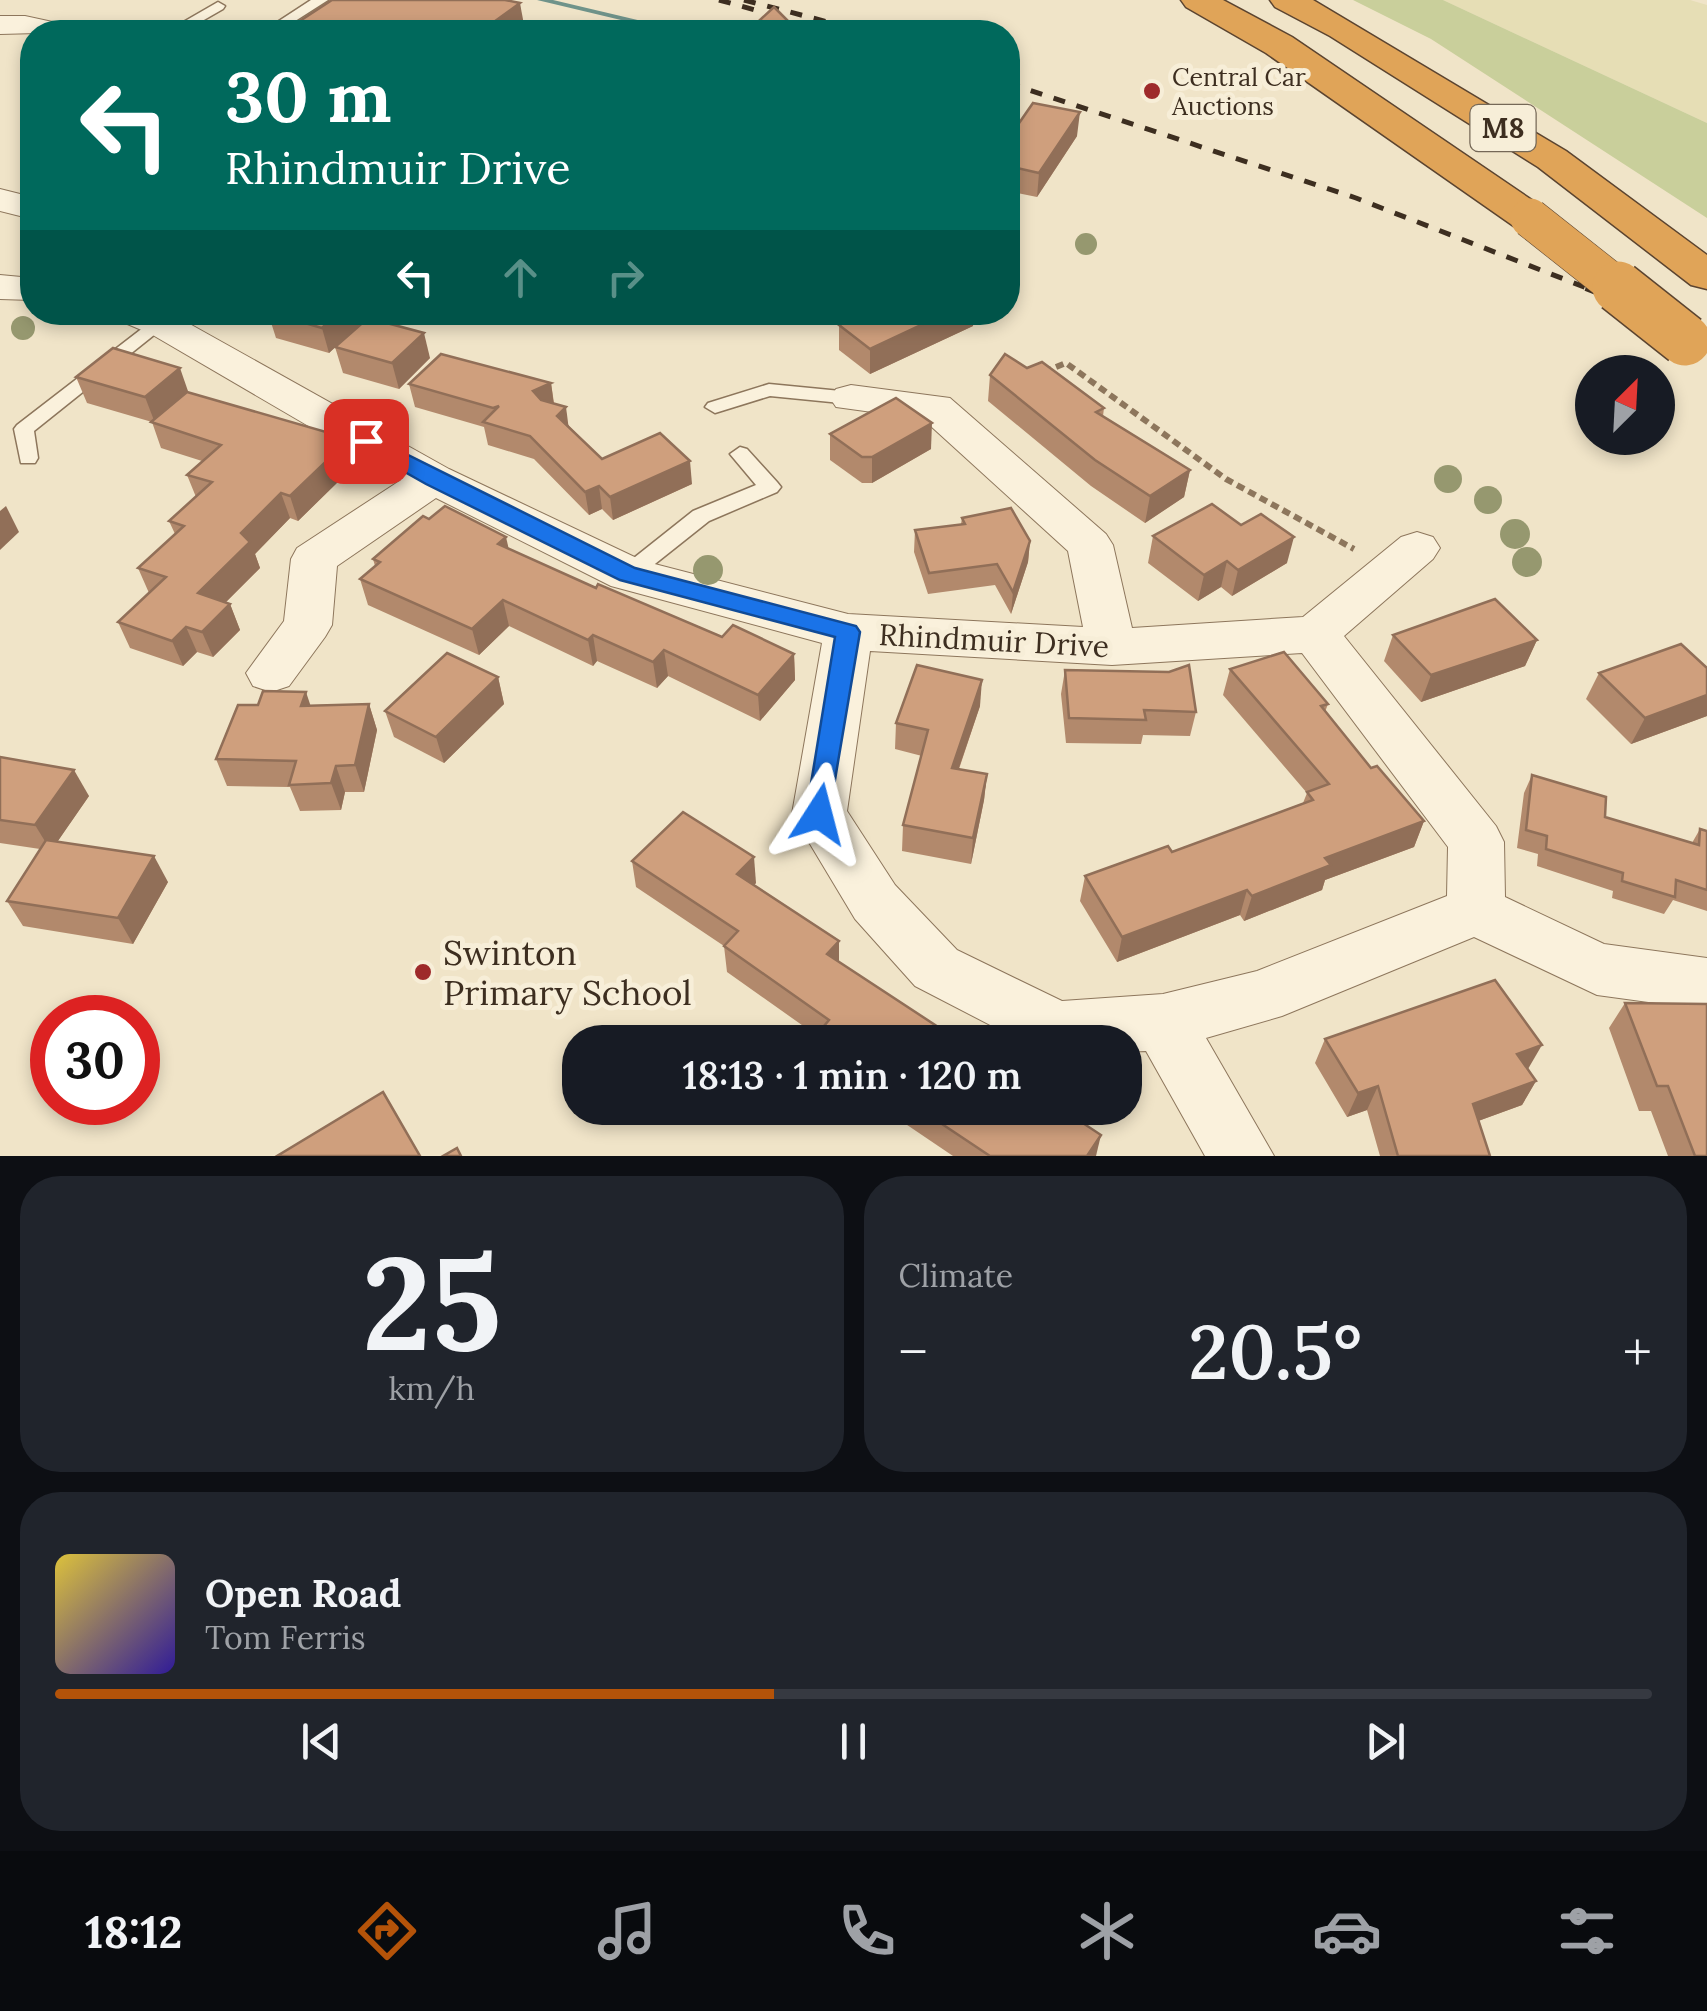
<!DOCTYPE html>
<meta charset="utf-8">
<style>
:root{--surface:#171b24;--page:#20242c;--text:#f1f3f6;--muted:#9ea1a6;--line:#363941;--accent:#b45309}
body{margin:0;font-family:Lora,serif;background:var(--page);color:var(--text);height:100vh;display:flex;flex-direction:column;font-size:38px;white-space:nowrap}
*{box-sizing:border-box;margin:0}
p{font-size:32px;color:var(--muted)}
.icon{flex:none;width:55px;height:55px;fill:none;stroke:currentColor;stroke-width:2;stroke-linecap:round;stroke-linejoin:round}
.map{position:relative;height:1156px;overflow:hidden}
.sheet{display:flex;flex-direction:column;gap:20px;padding:20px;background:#0d0f14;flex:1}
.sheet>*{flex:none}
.guide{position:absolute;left:20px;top:20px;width:1000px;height:305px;border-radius:40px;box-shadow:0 5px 15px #0003;background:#00695c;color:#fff;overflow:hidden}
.needle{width:65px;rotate:24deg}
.buttons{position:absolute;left:1575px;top:355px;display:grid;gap:20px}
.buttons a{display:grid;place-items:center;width:100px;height:100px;border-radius:50%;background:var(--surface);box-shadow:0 5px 15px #0003;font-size:50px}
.speed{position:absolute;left:30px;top:995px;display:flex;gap:20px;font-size:50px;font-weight:700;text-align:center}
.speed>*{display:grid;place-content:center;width:130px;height:130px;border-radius:50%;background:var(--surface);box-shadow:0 5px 15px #0003;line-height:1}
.speed .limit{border:15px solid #d22;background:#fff;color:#111}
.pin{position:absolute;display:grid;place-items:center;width:85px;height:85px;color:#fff;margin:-42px;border-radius:20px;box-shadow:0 5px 15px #0006}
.me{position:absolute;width:110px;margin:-55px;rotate:9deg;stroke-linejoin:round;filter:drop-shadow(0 0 8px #0008)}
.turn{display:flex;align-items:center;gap:35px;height:210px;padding:0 40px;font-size:45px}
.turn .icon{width:130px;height:130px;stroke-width:2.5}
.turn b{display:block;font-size:70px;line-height:85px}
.lanes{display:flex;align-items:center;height:95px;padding:0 40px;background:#0003;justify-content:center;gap:50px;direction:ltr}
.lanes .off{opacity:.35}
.big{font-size:75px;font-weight:600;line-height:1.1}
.sheet .widget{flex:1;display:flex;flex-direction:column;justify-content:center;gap:15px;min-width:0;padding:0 35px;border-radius:40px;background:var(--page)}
.sheet .dial{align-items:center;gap:0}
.dial b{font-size:130px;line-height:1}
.song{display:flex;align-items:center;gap:30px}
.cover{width:120px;height:120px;border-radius:15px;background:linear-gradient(135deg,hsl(50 70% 55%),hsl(250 70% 35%))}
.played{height:10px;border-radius:5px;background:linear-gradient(90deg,var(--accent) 45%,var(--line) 45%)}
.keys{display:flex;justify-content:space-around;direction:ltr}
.heat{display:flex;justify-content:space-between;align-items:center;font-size:55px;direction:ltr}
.sheet .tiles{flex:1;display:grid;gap:20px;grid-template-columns:1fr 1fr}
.widget:last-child{grid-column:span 2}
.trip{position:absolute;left:562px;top:1025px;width:580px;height:100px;border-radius:40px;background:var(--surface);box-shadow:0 5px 15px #0003;font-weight:600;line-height:100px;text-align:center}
.tabs{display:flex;height:160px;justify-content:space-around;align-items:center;background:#090b0e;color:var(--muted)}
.tabs .icon{width:70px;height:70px}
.tabs .selected{color:var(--accent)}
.tabs b{font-size:45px;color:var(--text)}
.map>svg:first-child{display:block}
</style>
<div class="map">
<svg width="1707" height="1156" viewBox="0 0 1707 1156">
<rect width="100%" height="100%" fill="#f0e4c8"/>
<path fill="#e6deb5" d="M1443 0H1690L1707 5V123Z"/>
<path fill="#c9cf9b" d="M1353 0H1443L1707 123V218L1431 39Z"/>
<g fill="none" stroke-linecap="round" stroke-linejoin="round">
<path fill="#6f938a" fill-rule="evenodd" d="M537 0H553L646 22 642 25Z"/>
<defs>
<g id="lane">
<path d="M311 0H328L278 32H262Z"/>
<path d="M218 2 225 6 223 9 183 32H166Z"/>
<path d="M157 317 164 319V327L34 431 38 458 35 463H21L14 429 17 425Z"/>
<path d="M769 384 851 392 861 398 851 404 770 396 715 413 705 407 708 403Z"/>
<path d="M740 447 747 449 777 482 781 487 777 492 709 521 636 579H620L617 574 620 569 693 511 756 485 730 454Z"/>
</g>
<g id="street">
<path d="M0 16H25L71 26 75 32 0 34Z"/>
<path d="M0 189 32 197V219L0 211Z"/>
<path d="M0 275 32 278V300L0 299Z"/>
<path d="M113 312H167L179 318 449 469 643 561 848 614 1083 627 1068 551 923 419 836 407 830 398 836 389 851 385 950 398 1106 534 1113 545 1132 628 1303 617 1401 537 1417 532 1433 537 1440 548 1433 559 1344 636 1496 826 1504 842 1505 897 1604 944 1707 958V1010L1597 995 1474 937 1282 1016 1206 1038 1274 1156H1205L1146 1051 1125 1052V1042H1023L915 986 855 919 792 814 822 643 611 586 436 498 337 566 332 625 325 637 289 686 271 692 253 686 246 673 284 621 291 559 297 548 401 480 151 334 118 320ZM870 651 1112 665 1302 653 1448 847 1447 896 1257 971 1163 994 1062 1001 957 950 895 885 847 811Z"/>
</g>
<g id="highway">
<path d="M1181 0H1223L1292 37 1545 209 1551 218 1545 227 1530 231 1515 227 1266 53 1186 7Z"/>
<path d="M1270 0H1313L1566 151 1707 255V289L1691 285 1538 167 1330 36 1275 7Z"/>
</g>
</defs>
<use href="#lane" stroke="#8d765c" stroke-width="3"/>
<use href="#street" stroke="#8d765c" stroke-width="2"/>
<use href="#highway" stroke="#5b4430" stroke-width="3"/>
<path stroke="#8d765c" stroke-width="6" stroke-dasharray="8 5" stroke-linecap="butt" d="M1044 372 1066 363 1226 479 1354 549"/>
<use href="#lane" fill="#faf1dc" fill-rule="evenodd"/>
<use href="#street" fill="#faf1dc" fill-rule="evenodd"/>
<use href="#highway" fill="#e0a458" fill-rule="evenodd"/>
<g stroke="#3d2e20" stroke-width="5" stroke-dasharray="12 12" stroke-linecap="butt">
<path d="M719 0 755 10"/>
<path d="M744 0 866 32"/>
<path d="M1008 83 1356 198 1592 290"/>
</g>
<path stroke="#3d2e20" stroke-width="8" stroke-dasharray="16 16" stroke-linecap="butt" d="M1586 287 1707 334"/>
<defs>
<path id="highway-bridge-far1" d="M1530 218 1621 290"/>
<path id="highway-bridge" d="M1618 287 1685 340"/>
</defs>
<use href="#highway-bridge-far1" stroke="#5b4430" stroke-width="40" stroke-linecap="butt"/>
<use href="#highway-bridge" stroke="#5b4430" stroke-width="54" stroke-linecap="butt"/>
<use href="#highway-bridge-far1" stroke="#e0a458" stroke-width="39"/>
<use href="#highway-bridge" stroke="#e0a458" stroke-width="51"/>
</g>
<g fill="#96986f">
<circle cx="1086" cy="244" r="11"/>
<circle cx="23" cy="328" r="12"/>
<circle cx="1448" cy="479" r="14"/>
<circle cx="1488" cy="500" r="14"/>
<circle cx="1515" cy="534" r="15"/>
<circle cx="1527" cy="562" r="15"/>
<circle cx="708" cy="570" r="15"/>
</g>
<g fill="#b2896c">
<path d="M1077 136 1037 197 1008 191V139Z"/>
<path d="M866 312H974L973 326 870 374 839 350V325Z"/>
<path d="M268 313 360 325 430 358 399 389 343 373 335 347 329 353 276 338Z"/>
<path d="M1027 368 1104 408 1103 416 1190 470 1184 497 1145 523 1091 486 988 401 990 375Z"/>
<path d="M76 377 189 393 347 461 341 467 344 476 298 521 290 518 255 554 260 568 225 603 230 604 240 630 213 657 197 652 183 666 130 648 118 622 149 593 138 568 175 534 169 521 196 497 187 475 202 461 161 448 152 422 87 403Z"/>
<path d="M551 383 554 403 569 426 602 459 692 484 613 520 602 509 589 515 534 459 488 445 484 427 415 407 409 384Z"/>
<path d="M830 434 931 449 872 483H862L830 460Z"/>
<path d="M962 518 1030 541 1028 562 1011 614 995 585 928 594 914 552 915 530 961 524Z"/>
<path d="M1153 536 1287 563 1232 596 1221 587 1198 601 1148 563Z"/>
<path d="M509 549 596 588 722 637 794 654 795 680 760 721 668 676 657 688 597 661 593 666 509 626 479 655 368 605 360 579 375 566 373 559Z"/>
<path d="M1393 635 1537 640 1525 666 1421 702 1384 661Z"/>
<path d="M1707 668V716L1631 744 1586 699 1599 673Z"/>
<path d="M1230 669 1328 704 1325 712 1371 768 1424 821 1414 847 1325 880 1322 890 1244 921 1240 915 1117 962 1080 901 1085 876 1172 852 1303 803 1307 793 1223 695Z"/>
<path d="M1065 670 1196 712 1190 736 1143 735 1141 744 1066 743 1061 694Z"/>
<path d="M498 677 504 704 444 763 394 737 385 711Z"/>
<path d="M369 704 377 730 364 792H345L341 810 300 811 290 787 227 786 216 759 310 705Z"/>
<path d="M980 706 959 769 987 774 984 800 971 864 902 851 903 825 922 756 895 749 896 723Z"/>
<path d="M0 757 89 796 57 842 168 882 133 944 23 926 7 901 40 849 0 843Z"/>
<path d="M1532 775 1605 817 1692 843 1700 829 1707 831V911L1673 900 1664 914 1612 898 1613 891 1537 866 1538 854 1517 848 1524 793Z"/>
<path d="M632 861 756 883 754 885 839 941V962L961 1042H814V1038L816 1035 727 972 724 946 636 887Z"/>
<path d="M1625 1003 1707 1156H1668L1651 1111H1639L1609 1028Z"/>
<path d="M1325 1039 1528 1069 1536 1081 1522 1105 1478 1121 1490 1156H1380L1367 1110 1347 1117 1315 1063Z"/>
<path d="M882 1108H1060L1096 1156H953Z"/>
</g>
<g fill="#916f58">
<path d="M520 3 524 25 514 32H480Z"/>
<path d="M1080 112 1077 136 1037 197 1039 173Z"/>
<path d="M339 312H357L360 325 329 353 322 328Z"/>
<path d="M949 312H974L973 326 870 374V349Z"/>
<path d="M424 333 430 358 399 389 392 363Z"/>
<path d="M180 368 189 394 155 423 145 397Z"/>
<path d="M551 383 554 406 537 414 533 391Z"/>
<path d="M566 407 569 430 557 416Z"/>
<path d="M932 423 931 449 872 483V457Z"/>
<path d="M340 436 347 461 341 467 344 476 298 521 290 496 327 448Z"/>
<path d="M690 461 692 484 613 520 610 497Z"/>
<path d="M1190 470 1184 497 1145 523 1150 496Z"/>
<path d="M599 486 602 509 589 515 585 492Z"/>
<path d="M281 493 290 518 255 554 260 568 209 619 198 593 241 533Z"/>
<path d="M6 506 19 532 0 550V511Z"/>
<path d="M506 537 512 563 498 544Z"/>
<path d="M1294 537 1287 563 1232 596 1238 570Z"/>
<path d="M1030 541 1028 562 1011 614 1013 592Z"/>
<path d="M1227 561 1221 587 1198 601 1204 575Z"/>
<path d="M503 600 509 626 479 655 472 629Z"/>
<path d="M230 604 240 630 213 657 202 632Z"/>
<path d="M186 627 197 652 183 666 172 641Z"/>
<path d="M593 635 597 661 593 666 588 640Z"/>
<path d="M1537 640 1525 666 1421 702 1431 675Z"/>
<path d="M664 650 668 676 657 688 653 662Z"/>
<path d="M794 654 795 680 760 721 758 695Z"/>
<path d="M498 677 504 704 444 763 436 737Z"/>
<path d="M982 680 980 706 950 794 952 768Z"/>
<path d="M306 692 315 719 301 706Z"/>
<path d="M1707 695V716L1631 744 1645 718Z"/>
<path d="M369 704 377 730 364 792 355 765Z"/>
<path d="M336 766 345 792 341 810 331 783Z"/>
<path d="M74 770 89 796 51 851 35 825Z"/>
<path d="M987 774 984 800 971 864 973 838Z"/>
<path d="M1424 821 1414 847 1325 880 1322 890 1244 921 1252 896 1325 858Z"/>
<path d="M154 856 168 882 133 944 118 918Z"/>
<path d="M754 857 756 883 740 899 737 874Z"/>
<path d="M1247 890 1240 915 1117 962 1122 937Z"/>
<path d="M839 941V967L827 954Z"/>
<path d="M1542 1045 1528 1069 1517 1054Z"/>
<path d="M1536 1081 1522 1105 1459 1128 1473 1104Z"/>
<path d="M1378 1086 1367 1110 1347 1117 1358 1093Z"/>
<path d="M1101 1135 1096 1156H1087Z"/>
</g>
<g fill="#cf9f7d" stroke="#916f58" stroke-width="2.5">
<path d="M332 0H505L520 3 480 32H283Z"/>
<path d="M774 7 797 30 795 32H747Z"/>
<path d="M1033 103 1080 112 1039 173 1008 166V139Z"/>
<path d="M268 312H339L322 328Z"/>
<path d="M866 312H949L870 349 839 325Z"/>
<path d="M368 318 424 333 392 363 335 347Z"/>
<path d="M113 348 180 368 145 397 76 377Z"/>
<path d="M441 354 551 383 533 391 541 400 566 407 557 416 602 459 660 433 690 461 610 497 599 486 585 492 530 436 483 422 499 406 493 408 409 384Z"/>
<path d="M1005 354 1027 368 1042 362 1104 408 1096 412 1190 470 1150 496 1095 460 990 375Z"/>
<path d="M187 392 340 436 327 448 337 451 290 496 281 493 241 533 250 542 198 593 230 604 202 632 186 627 172 641 118 622 166 577 138 568 184 526 169 521 212 482 187 475 221 445 151 422Z"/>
<path d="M896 398 932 423 872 457H862L830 434Z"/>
<path d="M1212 504 1241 525 1261 514 1294 537 1238 570 1227 561 1204 575 1153 536Z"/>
<path d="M445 506 506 537 498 544 596 588 598 584 722 637 733 625 794 654 758 695 664 650 653 662 593 635 588 640 503 600 472 629 360 579 380 562 373 559 423 516 429 519Z"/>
<path d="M1011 508 1030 541 1013 592 997 564 929 573 915 530 965 524 962 518Z"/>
<path d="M1495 599 1537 640 1431 675 1393 635Z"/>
<path d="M1681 644 1707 668V695L1645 718 1599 673Z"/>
<path d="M1284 652 1328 704 1321 706 1371 768 1377 766 1424 821 1325 858 1331 865 1252 896 1247 890 1122 937 1085 876 1168 846 1172 852 1313 800 1307 792 1329 784 1230 669Z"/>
<path d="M447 653 498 677 436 737 385 711Z"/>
<path d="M917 665 982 680 952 768 987 774 973 838 903 825 928 730 896 723Z"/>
<path d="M1189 665 1196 712 1144 710 1146 720 1069 718 1065 670 1169 672Z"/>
<path d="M263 691 306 692 301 706 369 704 355 765 336 766 331 783 289 785 296 761 216 759 238 705H258Z"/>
<path d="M0 757 74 770 35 825 0 820Z"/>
<path d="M1532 775 1606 797 1605 817 1699 845 1700 829 1707 831V890L1676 880 1675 897 1622 881 1623 873 1546 849 1547 836 1526 830Z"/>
<path d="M683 812 754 857 737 874 839 941 827 954 961 1042H821L814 1038 829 1020 724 946 738 931 632 861Z"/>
<path d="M46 840 154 856 118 918 7 901Z"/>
<path d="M1495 980 1542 1045 1517 1054 1536 1081 1473 1104 1490 1156H1398L1378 1086 1358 1093 1325 1039Z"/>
<path d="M1625 1003 1707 1004V1156H1695L1668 1086H1657Z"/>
<path d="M383 1092 420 1156H277Z"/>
<path d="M918 1108H1060L1101 1135 1087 1156H990Z"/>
<path d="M457 1148 461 1156H443Z"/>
</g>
<path fill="#1a73e8" stroke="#114b97" stroke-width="2.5" d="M366 434 635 568 856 626 860 632 828 821 819 824 810 821 806 814 835 637 620 580 426 484 359 446 356 441 359 436Z"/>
<g fill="#9e2a2b" stroke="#f7eed8" stroke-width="4">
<circle cx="1152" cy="91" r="10"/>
<circle cx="423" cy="972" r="10"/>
</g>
<g text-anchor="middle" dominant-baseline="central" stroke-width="10" stroke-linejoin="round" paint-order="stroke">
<g font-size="25" fill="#3d2e20" stroke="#f7eed8" text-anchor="start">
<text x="1172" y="77">Central Car<tspan x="1172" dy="29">Auctions</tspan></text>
</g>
<rect fill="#f7eed8" stroke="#756857" stroke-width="2.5" x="1470.5" y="105" width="65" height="46" rx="8"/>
<g font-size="28" font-weight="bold" fill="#3d2e20">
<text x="1503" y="128">M8</text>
</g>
<g font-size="30" fill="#3d2e20" stroke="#f7eed8">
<text transform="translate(994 640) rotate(3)">Rhindmuir Drive</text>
</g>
<g font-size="35" fill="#3d2e20" stroke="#f7eed8" text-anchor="start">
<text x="443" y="952">Swinton<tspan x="443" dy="40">Primary School</tspan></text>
</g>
</g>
</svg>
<div class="buttons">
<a><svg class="needle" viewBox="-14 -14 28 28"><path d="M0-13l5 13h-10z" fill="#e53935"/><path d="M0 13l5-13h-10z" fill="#9ea1a6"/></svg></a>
</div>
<div class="speed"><div class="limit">30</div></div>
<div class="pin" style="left:366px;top:441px;background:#d93025"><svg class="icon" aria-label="arrive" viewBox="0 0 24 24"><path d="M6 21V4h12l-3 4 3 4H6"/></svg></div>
<svg class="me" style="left:819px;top:814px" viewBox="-20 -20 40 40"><path d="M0-17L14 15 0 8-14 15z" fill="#1a73e8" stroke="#fff" stroke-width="4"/></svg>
<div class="trip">18:13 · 1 min · 120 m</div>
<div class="guide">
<div class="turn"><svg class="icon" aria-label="left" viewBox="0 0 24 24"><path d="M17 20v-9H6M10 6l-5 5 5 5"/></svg><div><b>30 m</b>Rhindmuir Drive</div></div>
<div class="lanes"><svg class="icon" aria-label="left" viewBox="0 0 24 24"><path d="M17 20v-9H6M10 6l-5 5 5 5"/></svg><svg class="icon off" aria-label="ahead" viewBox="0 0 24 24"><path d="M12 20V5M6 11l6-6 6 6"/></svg><svg class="icon off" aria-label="right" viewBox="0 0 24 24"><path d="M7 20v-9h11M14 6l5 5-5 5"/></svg></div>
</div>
</div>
<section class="sheet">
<div class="tiles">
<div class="widget dial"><b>25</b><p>km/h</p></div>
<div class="widget"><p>Climate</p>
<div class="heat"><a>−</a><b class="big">20.5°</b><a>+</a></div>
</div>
<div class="widget">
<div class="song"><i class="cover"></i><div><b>Open Road</b><p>Tom Ferris</p></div></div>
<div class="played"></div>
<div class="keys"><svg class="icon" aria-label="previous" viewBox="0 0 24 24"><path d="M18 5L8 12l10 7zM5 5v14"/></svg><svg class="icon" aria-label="pause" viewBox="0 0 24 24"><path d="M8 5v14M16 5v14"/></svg><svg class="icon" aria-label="next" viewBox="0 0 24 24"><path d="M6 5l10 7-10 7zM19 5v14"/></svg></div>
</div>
</div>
</section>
<nav class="tabs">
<b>18:12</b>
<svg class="icon selected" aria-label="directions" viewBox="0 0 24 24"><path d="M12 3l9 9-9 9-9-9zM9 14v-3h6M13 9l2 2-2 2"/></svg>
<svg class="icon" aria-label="music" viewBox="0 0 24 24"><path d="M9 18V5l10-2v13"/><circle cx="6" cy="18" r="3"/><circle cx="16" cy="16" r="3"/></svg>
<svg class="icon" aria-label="phone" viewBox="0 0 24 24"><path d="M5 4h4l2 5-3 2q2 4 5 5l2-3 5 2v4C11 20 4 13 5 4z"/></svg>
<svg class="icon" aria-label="climate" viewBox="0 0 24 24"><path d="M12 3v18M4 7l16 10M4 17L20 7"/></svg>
<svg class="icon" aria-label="car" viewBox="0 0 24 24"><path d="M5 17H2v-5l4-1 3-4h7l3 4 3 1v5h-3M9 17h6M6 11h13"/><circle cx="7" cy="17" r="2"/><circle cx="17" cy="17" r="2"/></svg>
<svg class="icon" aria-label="filters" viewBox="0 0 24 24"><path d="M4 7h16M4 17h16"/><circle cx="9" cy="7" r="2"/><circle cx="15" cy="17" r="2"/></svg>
</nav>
